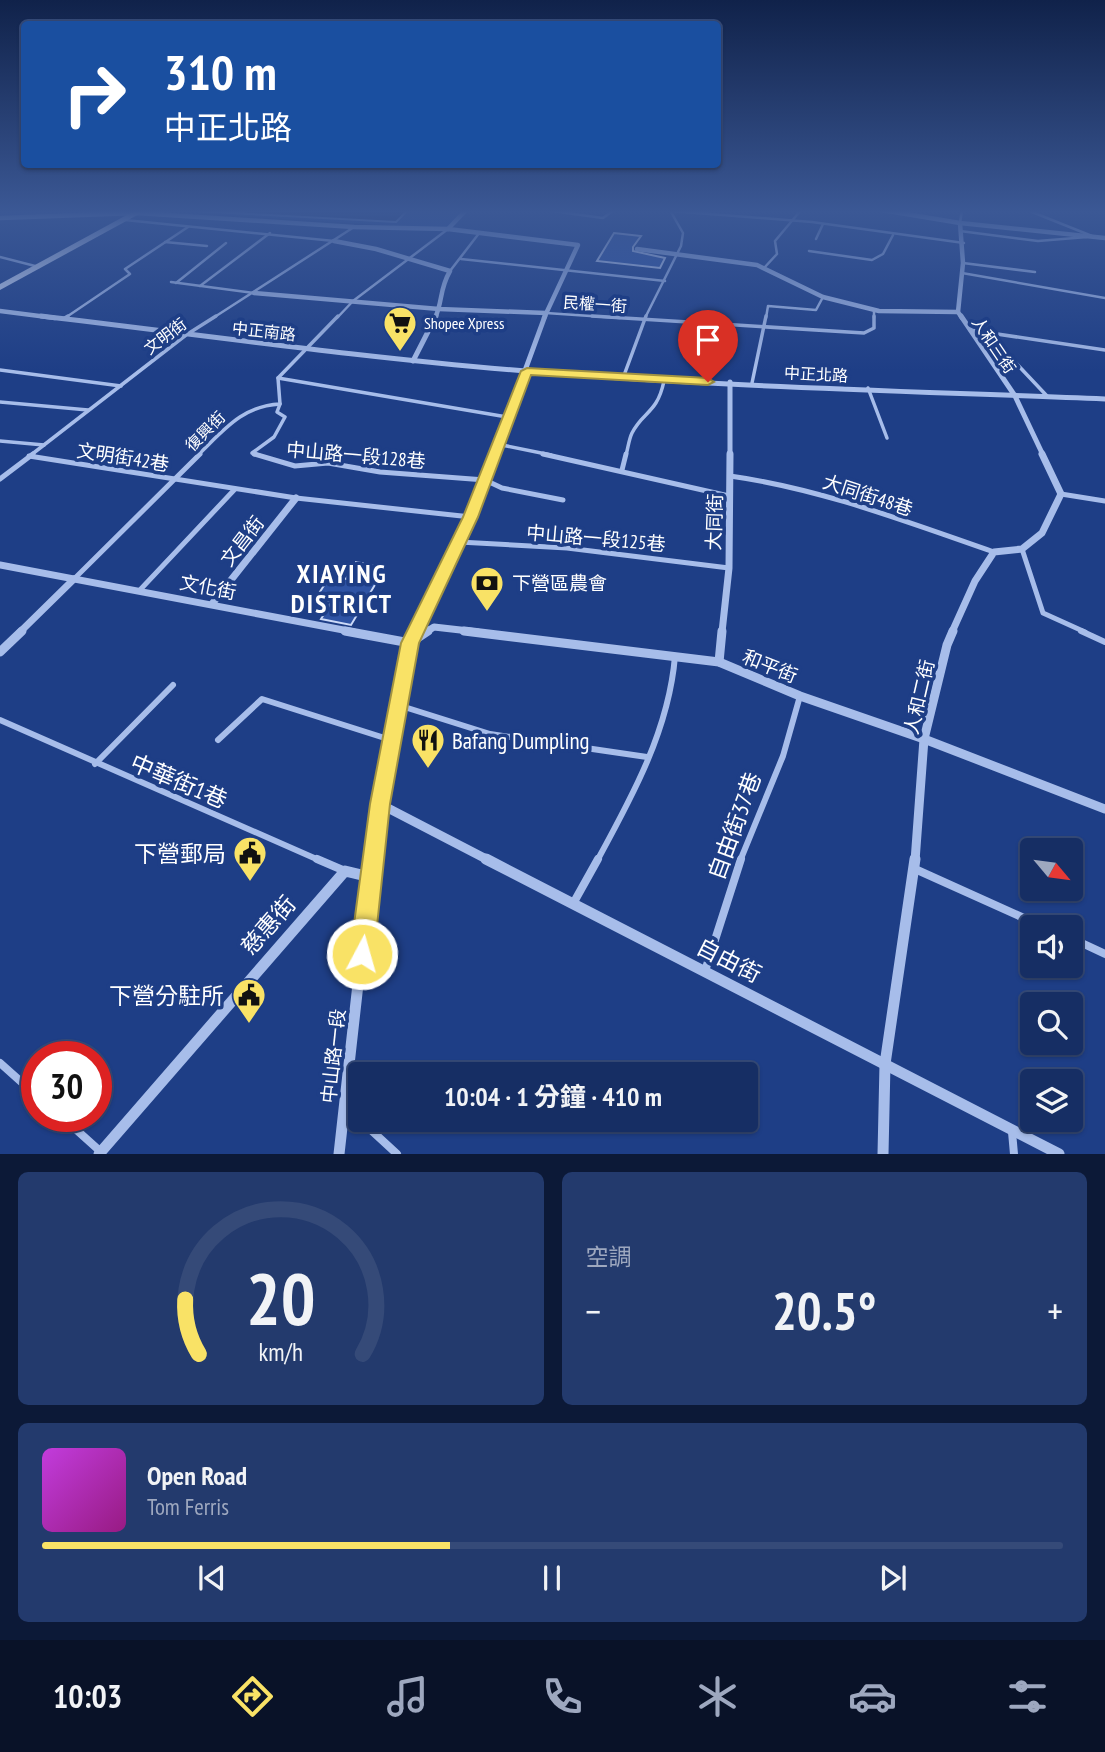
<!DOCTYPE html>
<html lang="zh-TW">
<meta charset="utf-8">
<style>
:root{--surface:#162e64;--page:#233a6d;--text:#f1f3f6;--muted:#9ea8bf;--line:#354a78;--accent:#f9e266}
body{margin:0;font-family:"PT Sans Narrow","Noto Sans TC",sans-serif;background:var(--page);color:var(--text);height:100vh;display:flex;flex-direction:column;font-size:26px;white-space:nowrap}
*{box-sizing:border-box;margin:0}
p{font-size:23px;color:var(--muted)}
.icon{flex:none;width:38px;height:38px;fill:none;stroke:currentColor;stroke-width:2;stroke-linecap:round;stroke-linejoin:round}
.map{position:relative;height:1154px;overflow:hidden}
.details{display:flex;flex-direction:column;gap:18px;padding:18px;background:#0c1937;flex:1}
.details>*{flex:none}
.hud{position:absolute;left:21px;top:21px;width:700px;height:147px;border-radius:7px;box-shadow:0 2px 5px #0004,0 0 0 2px var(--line);background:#1a4fa0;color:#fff;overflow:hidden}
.needle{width:46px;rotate:119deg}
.fabs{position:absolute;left:1020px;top:838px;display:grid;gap:14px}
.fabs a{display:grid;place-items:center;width:63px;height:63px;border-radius:7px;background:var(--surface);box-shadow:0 2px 5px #0004,0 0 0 2px var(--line);font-size:35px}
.speed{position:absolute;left:21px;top:1041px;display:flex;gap:14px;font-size:35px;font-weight:700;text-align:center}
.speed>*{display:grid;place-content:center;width:91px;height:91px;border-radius:50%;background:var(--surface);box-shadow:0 2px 5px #0004,0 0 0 2px var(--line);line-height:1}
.speed .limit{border:10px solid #d22;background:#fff;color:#111}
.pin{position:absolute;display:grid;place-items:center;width:60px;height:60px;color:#fff;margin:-72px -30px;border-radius:50% 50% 50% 0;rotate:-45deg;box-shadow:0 0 7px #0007}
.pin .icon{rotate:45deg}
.me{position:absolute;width:77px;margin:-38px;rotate:6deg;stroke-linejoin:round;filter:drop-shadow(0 0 5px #0008)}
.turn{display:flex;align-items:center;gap:24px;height:147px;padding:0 28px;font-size:32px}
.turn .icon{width:91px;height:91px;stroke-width:2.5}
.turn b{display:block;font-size:49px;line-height:60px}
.big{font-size:52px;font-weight:700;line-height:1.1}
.details .widget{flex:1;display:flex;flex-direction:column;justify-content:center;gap:10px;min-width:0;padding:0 24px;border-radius:10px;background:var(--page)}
.details .dial{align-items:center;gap:0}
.dial svg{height:182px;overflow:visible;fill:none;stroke:var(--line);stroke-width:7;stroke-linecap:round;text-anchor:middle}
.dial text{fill:var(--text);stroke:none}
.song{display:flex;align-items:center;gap:21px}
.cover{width:84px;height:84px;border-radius:10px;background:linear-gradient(135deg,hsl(290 70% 55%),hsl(310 70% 35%))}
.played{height:7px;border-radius:4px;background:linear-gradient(90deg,var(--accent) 40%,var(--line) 40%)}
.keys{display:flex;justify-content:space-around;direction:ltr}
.heat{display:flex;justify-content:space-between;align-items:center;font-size:38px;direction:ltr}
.details .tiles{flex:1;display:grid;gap:18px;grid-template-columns:1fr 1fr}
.widget:last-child{grid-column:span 2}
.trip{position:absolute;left:348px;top:1062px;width:410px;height:70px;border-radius:7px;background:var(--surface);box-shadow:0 2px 5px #0004,0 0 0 2px var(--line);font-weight:700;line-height:70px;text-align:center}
.dock{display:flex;height:112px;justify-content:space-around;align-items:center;background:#091228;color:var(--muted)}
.dock .icon{width:49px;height:49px}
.dock .selected{color:var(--accent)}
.dock b{font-size:32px;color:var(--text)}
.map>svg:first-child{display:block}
</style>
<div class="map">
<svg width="1105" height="1154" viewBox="0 0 1105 1154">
<rect width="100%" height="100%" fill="#1e3e86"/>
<path fill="#284e9e" d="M0 210H466L448 229 148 210 20 216 0 215Z"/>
<path fill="#142c65" stroke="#9ab6ec" stroke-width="2" d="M179 210H408L396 222Z"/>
<g fill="#2e53a4" stroke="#ccdaf8" stroke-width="2">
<path d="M614 233 641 236 633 247V251L665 258 660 268 597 261Z"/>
<path d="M356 562 385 568 351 625 321 619 332 601 316 598 330 576 346 579Z"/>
</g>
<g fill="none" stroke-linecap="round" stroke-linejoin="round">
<g stroke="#a7bdea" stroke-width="2.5">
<path d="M545 210 603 218 614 210"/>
<path d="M658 210 812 222 964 243"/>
<path d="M1027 210 1092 236"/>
<path d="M125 220 334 241"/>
<path d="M960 223 962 210"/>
<path d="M960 231 1038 241 1087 237"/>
<path d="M816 239 823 224"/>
<path d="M165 242 207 246"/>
<path d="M809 251 872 260 883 254 893 235"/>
<path d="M0 257 39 267"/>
<path d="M461 259 665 281"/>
<path d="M963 263 1035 272"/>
<path d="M764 268 777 254 775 241 801 210"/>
<path d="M450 271 480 232"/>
<path d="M962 273 1105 298"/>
<path d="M171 282 254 293"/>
<path d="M176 283 226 243"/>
<path d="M200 286 270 233"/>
<path d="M874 310V318"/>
<path d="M546 313 620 318"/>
<path d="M65 318 130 274 125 269 188 227"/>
<path d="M213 318 354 227"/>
<path d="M337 318 353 301 448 229"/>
<path d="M645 318 681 246 683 233 671 212"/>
<path d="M766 318 768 306 816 310 823 297"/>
</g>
<g stroke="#a7bdea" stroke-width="3.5">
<path d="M592 316 864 333 874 328V316"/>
<path d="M63 319 68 316"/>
<path d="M970 330 1105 350"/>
<path d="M975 335 1014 361 1047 396"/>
<path d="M0 370 121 386"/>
<path d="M278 378 507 417"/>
<path d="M623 378 646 316"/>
<path d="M752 383 766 316"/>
<path d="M868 388 887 438"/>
<path d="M0 402 88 410"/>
<path d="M0 441 44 445"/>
<path d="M497 444 551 455"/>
<path d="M31 455 186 335 216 316"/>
<path d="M198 455C224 430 242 406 280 404L278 378 338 316"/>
<path d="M259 455 252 453 274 437 285 417 277 412 280 404"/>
<path d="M626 455C628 448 629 439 632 433 643 411 657 414 664 381"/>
</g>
<g stroke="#a7bdea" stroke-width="5">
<path d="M254 454 295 466 328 463 380 472 485 480 502 488 563 500"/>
<path d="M543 454 729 496"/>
<path d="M29 456 296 498 471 517"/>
<path d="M622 470 626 454"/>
<path d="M730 476C822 489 907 522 994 552"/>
<path d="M0 479 33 454"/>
<path d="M1061 494 1105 501"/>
<path d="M459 542 567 548 729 568"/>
<path d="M1022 549 1043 613 1085 632"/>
<path d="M74 579 200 454"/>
<path d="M139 591 235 489"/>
</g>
<g stroke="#a7bdea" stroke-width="6">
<path d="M1081 631 1105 642"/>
<path d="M398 705 490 734 647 757"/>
<path d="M0 720 321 861"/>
<path d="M218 740 262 699 391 740"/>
<path d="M95 764 173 685"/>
<path d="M597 861C632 797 669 730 675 656"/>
<path d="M740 861 783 756 800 696"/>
</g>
<g stroke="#a7bdea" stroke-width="8">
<path d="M317 859 345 871"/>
<path d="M915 869 1046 928"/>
<path d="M574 902 598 859"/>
<path d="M1071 938 1105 954"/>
<path d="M705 971 741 859"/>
<path d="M0 1063 37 1096"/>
<path d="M346 1107 397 1154"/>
<path d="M61 1116 101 1152"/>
<path d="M1012 1132 1014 1154"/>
</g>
<g stroke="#a7bdea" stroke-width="4.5">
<path d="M882 210 960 223 1105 238"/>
<path d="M0 218 137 213 354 227 448 229 578 245 544 318"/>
<path d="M960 223 963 263 958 312 962 318"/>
<path d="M448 229 466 210"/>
<path d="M334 241 376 249 450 271C439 290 443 301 435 318"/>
<path d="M637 249 757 265 823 297 879 311 958 312"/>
<path d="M254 293 439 309 546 313"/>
<path d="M0 311 55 318"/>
</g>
<g stroke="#a7bdea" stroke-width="5">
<path d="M41 316C202 335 364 358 526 371 719 387 912 391 1105 399"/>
<path d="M961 316 1015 396 1043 455"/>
<path d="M413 361 436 316"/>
<path d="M494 455 545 316"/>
<path d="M730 455V382"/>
</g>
<g stroke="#a7bdea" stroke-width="7">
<path d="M0 565 354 632"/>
<path d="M212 604 296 498"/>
<path d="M20 632 74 579"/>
<path d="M415 632 471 517 494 454"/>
<path d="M426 632 434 627 478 632"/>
<path d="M722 632 729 568 730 454"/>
<path d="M952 632 975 581 994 552 1022 549 1042 533 1061 494 1042 454"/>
</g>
<g stroke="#a7bdea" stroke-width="9">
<path d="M345 631 410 643"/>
<path d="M464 631 719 662 800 696 924 739 1105 809"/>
<path d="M410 643 428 631"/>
<path d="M0 652 22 631"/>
<path d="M719 662 722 631"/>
<path d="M380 804 490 861"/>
<path d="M372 861 410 643 416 631"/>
<path d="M915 861 924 739 947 645 953 631"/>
</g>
<g stroke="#a7bdea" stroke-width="11">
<path d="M486 859 1059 1154"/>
<path d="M99 1154 345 871 370 877"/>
<path d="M339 1154 372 859"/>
<path d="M883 1154 885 1064 915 859"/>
</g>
<path fill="#d2def8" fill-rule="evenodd" d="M134 211 141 213 0 290V284Z"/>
</g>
<linearGradient id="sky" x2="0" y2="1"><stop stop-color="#10224a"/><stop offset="0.57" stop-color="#3b5895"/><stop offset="1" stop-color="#3b5895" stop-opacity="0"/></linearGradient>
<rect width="1105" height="371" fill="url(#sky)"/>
<path fill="#f9e266" stroke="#a29342" stroke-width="2" d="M527 368 708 378 714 382 708 385 531 375 478 517 419 643 390 804 374 954 370 962 362 966 353 962 350 954 370 804 401 643 463 517 521 371Z"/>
<defs>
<symbol id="supermarket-pin" viewBox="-11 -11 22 30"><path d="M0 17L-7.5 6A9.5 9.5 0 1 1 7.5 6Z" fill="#f9e266" stroke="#1e3e86"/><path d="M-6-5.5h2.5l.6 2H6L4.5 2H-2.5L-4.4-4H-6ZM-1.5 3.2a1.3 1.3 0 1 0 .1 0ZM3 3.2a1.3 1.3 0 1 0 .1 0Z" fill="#111"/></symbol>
<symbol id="bank-pin" viewBox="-11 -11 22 30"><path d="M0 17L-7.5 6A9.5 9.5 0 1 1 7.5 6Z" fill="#f9e266" stroke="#1e3e86"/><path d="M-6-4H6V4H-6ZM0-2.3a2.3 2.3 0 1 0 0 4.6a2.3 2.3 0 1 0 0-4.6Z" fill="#111"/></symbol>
<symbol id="restaurant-pin" viewBox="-11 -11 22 30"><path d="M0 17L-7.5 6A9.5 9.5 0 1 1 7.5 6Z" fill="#f9e266" stroke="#1e3e86"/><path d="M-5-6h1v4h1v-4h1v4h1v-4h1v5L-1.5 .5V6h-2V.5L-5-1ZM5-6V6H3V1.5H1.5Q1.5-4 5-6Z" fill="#111"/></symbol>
<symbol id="civic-pin" viewBox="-11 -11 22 30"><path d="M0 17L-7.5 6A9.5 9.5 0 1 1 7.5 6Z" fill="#f9e266" stroke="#1e3e86"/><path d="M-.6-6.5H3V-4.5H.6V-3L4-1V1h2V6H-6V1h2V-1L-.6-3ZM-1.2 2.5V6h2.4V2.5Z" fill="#111"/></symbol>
</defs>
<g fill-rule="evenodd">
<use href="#supermarket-pin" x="381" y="304" width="38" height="52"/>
<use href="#bank-pin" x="468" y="564" width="38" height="52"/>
<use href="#restaurant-pin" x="409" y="721" width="38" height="52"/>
<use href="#civic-pin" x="231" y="834" width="38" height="52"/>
<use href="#civic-pin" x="230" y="976" width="38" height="52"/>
</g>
<g text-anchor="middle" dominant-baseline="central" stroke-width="7" stroke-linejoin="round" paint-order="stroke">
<g font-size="16" fill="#fff" stroke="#1e3e86">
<text transform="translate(595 304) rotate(4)">民權一街</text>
<text transform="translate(264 331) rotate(6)">中正南路</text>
<text transform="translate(165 336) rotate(-37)">文明街</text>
<text transform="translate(994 345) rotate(56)">人和三街</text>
<text transform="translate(816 374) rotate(3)">中正北路</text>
<text transform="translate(205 431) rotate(-45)">復興街</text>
</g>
<g font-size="16" fill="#fff" stroke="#1e3e86" text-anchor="start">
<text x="424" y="323">Shopee Xpress</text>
</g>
<g font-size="19" fill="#fff" stroke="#1e3e86">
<text transform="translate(356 455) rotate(5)">中山路一段128巷</text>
<text transform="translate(123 457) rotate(9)">文明街42巷</text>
<text transform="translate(868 495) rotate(18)">大同街48巷</text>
<text transform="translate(714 522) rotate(-88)">大同街</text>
<text transform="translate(596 538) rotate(5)">中山路一段125巷</text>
<text transform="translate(242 541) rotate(-52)">文昌街</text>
<text transform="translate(208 587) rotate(11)">文化街</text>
<text transform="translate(770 666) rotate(22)">和平街</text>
<text transform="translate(919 697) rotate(-77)">人和二街</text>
<text transform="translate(333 1056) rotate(-84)">中山路一段</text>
</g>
<g font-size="19" fill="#fff" stroke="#1e3e86" text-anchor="start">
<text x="512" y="583">下營區農會</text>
</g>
<g font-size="23" fill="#fff" stroke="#1e3e86" text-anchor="end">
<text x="452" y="740" text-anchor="start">Bafang Dumpling</text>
<text x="226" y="853">下營郵局</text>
<text x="224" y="995">下營分駐所</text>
</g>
<g font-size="23" fill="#fff" stroke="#1e3e86">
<text transform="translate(179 781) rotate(23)">中華街1巷</text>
<text transform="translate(734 826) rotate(-70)">自由街37巷</text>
<text transform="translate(268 925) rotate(-49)">慈惠街</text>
<text transform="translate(729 960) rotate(27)">自由街</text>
</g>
<g font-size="26" font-weight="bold" letter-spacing="2" fill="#fff" stroke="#1e3e86">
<text x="342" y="573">XIAYING<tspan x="342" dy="30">DISTRICT</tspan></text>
</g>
</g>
</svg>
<div class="fabs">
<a><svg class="needle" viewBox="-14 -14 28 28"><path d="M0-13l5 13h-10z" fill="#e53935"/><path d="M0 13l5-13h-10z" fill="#9ea8bf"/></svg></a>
<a><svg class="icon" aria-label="sound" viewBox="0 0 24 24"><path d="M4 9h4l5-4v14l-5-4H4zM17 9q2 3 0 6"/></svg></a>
<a><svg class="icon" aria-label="search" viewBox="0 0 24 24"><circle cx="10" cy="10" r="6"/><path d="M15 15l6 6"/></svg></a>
<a><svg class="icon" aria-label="layers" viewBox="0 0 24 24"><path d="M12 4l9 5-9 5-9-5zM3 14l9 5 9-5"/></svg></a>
</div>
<div class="speed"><div class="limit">30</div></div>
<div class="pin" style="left:708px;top:382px;background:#d93025"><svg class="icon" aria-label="arrive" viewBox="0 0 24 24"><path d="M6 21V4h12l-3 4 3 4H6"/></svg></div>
<svg class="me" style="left:362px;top:954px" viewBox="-20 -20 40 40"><circle r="17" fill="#f9e266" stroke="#fff" stroke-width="3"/><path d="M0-11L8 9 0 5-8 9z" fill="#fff"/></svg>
<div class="trip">10:04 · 1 分鐘 · 410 m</div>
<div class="hud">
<div class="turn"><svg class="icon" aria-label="right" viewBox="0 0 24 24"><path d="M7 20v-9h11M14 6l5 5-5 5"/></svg><div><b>310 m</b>中正北路</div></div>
</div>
</div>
<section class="details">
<div class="tiles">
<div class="widget dial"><svg viewBox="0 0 100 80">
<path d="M14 69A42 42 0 1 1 86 69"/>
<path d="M14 69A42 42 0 0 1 8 45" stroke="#f9e266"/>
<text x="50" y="56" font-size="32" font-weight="700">20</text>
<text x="50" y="72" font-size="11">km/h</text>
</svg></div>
<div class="widget"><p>空調</p>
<div class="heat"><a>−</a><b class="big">20.5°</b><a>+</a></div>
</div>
<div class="widget">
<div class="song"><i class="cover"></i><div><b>Open Road</b><p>Tom Ferris</p></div></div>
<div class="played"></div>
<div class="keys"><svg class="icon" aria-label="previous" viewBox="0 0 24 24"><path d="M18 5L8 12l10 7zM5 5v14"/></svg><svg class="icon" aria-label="pause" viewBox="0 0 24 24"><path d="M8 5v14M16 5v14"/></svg><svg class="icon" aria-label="next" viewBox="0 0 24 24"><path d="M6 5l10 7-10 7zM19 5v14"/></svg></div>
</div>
</div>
</section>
<nav class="dock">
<b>10:03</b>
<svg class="icon selected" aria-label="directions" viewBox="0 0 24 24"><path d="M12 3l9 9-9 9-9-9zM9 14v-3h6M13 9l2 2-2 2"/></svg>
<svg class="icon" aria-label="music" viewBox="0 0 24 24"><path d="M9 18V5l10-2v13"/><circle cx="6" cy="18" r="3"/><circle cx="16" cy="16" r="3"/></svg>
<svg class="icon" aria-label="phone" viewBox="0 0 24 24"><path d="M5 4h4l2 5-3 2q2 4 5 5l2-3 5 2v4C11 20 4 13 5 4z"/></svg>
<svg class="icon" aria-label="climate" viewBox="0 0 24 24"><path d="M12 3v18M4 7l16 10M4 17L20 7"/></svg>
<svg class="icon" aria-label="car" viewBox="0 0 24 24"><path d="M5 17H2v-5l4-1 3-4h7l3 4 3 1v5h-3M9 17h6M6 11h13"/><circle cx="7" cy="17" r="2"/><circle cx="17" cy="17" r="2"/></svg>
<svg class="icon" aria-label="filters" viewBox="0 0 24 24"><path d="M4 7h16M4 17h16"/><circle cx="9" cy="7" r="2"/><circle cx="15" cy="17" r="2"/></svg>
</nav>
